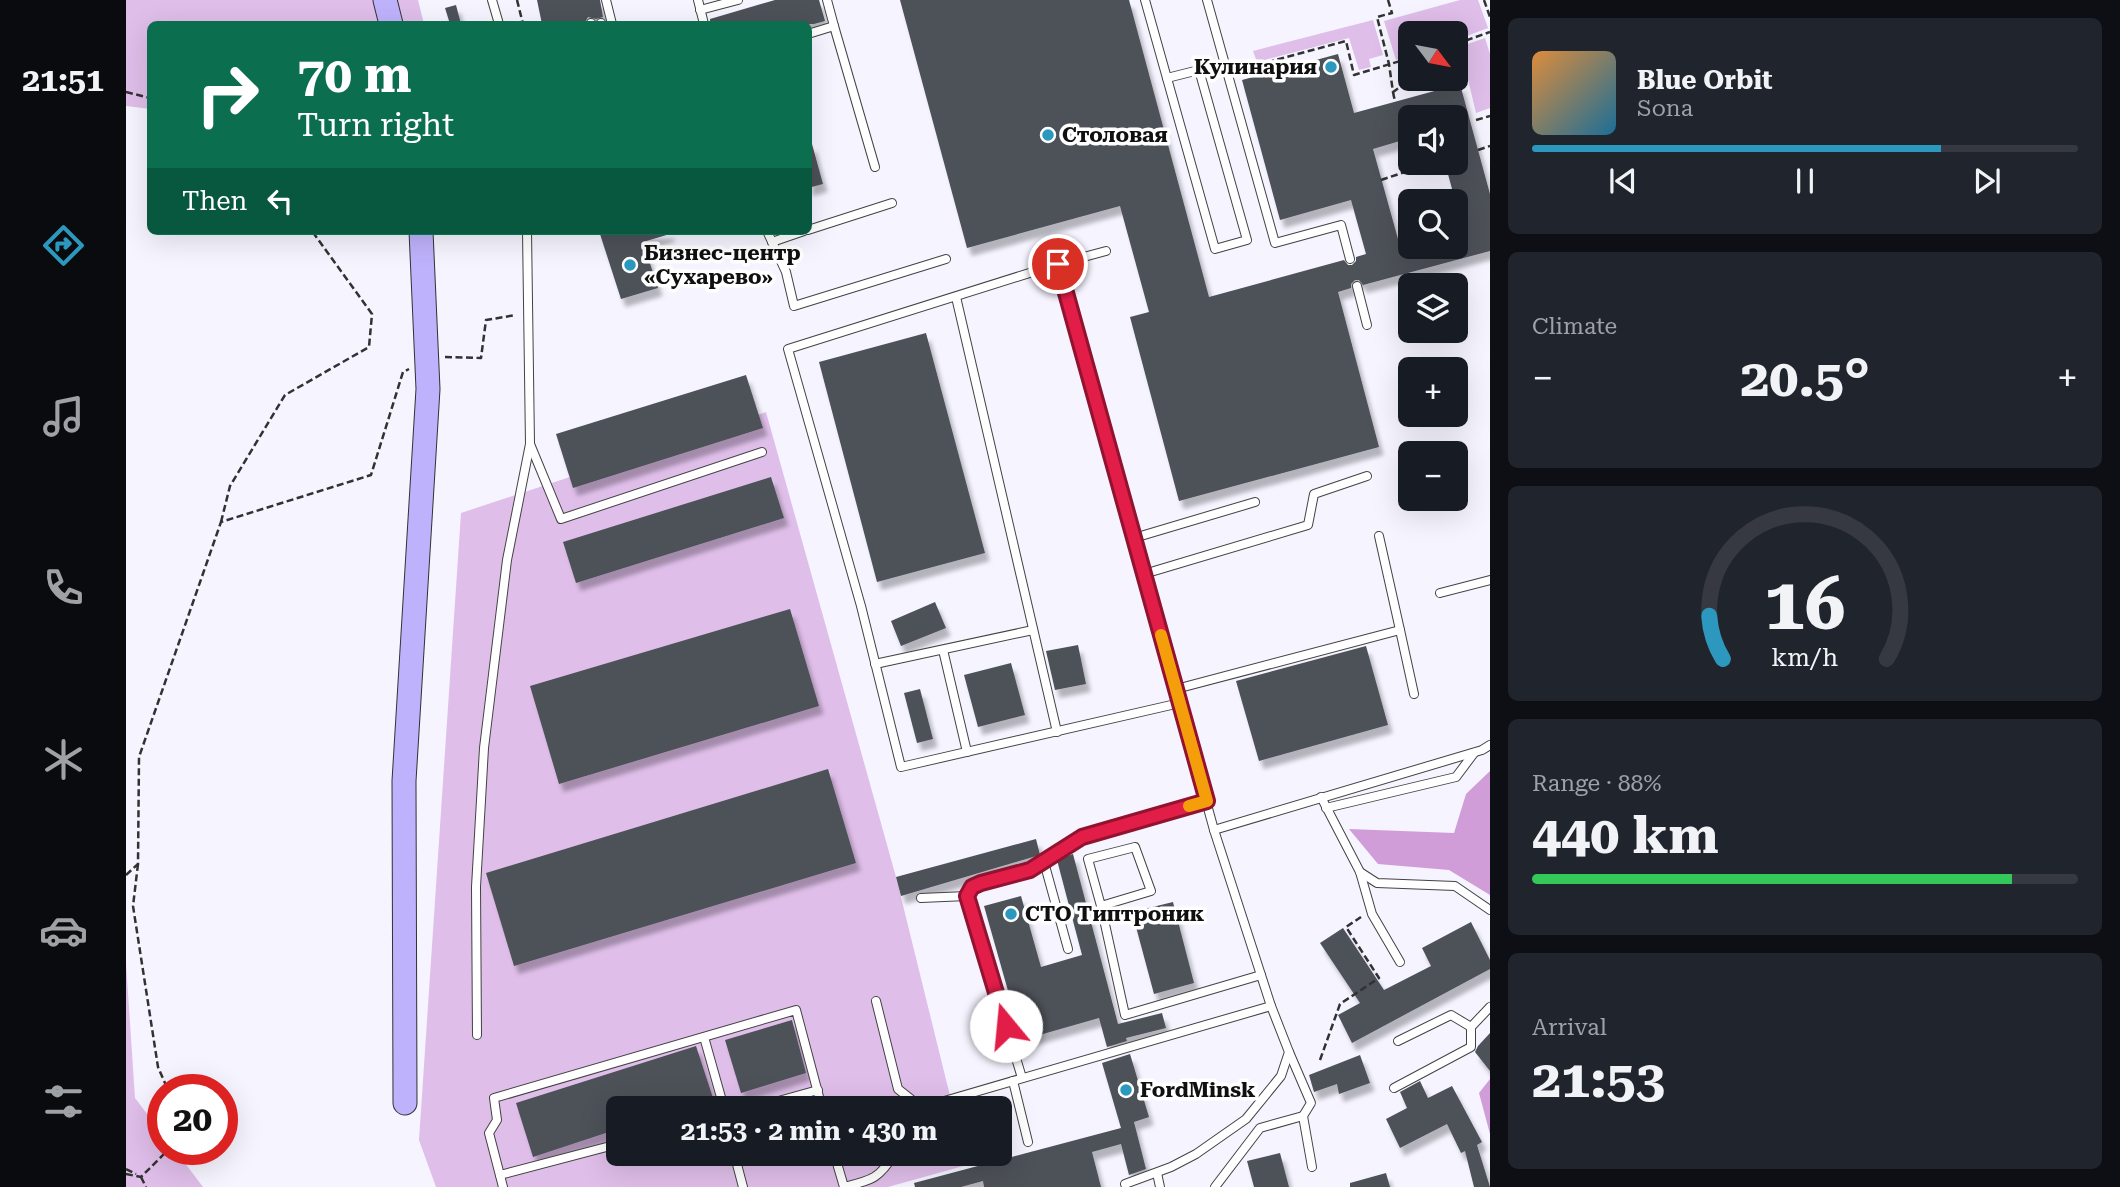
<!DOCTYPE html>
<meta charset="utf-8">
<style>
:root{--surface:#171b24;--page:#20242c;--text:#f1f3f6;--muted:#9ea1a6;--line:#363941;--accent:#2c98bd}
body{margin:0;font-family:"Roboto Serif",serif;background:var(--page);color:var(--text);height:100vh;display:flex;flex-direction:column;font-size:26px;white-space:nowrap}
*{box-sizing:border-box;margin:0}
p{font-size:23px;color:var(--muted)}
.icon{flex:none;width:38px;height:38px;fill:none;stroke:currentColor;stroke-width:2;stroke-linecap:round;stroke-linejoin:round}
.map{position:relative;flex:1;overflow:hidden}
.details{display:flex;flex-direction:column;gap:18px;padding:18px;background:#0d0f14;width:630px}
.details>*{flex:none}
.hud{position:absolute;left:21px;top:21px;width:665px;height:214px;border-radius:10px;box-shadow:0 7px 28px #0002;background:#0b6e4f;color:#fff;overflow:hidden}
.needle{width:46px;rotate:122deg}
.tools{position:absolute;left:1272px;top:21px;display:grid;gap:14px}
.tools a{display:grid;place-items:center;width:70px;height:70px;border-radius:10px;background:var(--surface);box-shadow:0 7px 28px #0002;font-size:35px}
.speed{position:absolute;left:21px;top:1074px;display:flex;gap:14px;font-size:35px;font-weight:700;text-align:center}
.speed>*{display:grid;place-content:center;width:91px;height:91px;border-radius:50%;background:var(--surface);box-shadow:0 7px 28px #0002;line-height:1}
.speed .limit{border:10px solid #d22;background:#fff;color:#111}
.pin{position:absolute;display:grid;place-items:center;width:60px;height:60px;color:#fff;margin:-30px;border:4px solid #fff;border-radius:50%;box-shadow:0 2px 7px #0007}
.me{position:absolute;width:77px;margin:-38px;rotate:343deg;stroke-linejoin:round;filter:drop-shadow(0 0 5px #0008)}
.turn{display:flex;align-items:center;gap:24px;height:147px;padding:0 35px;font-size:32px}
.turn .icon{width:91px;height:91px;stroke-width:2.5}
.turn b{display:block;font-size:49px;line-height:60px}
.then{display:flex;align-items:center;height:66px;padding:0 35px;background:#0003;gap:14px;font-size:26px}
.big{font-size:52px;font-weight:700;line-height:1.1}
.details .tile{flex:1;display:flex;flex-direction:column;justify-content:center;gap:10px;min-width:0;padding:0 24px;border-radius:10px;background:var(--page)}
.details .dial{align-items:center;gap:0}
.dial svg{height:182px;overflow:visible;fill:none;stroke:var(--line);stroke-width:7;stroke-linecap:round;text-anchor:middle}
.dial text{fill:var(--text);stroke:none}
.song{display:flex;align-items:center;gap:21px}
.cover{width:84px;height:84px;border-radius:10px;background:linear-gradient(135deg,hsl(30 70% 55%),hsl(200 70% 35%))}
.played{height:7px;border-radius:4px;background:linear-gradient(90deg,var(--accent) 75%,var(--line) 75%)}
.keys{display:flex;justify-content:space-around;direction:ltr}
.heat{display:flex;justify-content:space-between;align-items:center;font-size:38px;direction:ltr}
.charge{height:10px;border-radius:5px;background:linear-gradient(90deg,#34c759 88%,var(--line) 0)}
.trip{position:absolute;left:480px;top:1096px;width:406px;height:70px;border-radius:10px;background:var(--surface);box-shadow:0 7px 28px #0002;font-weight:700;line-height:70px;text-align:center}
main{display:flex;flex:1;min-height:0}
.menu{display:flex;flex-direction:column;width:126px;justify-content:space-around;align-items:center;background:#090b0e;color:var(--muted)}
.menu .icon{width:49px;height:49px}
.menu .active{color:var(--accent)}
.menu b{font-size:32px;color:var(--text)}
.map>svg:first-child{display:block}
</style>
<main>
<nav class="menu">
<b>21:51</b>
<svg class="icon active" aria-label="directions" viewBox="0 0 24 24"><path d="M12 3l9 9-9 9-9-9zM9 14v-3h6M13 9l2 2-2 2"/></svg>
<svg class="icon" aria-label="music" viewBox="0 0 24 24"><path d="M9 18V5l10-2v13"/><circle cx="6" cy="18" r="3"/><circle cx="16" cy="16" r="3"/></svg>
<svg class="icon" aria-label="phone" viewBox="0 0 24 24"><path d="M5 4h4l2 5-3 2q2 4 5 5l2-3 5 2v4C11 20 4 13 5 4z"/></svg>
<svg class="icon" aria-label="climate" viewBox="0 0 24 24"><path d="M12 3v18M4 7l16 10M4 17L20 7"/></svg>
<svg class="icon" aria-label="car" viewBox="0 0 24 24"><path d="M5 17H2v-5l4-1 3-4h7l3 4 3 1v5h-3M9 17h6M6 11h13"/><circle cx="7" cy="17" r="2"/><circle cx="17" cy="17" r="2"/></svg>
<svg class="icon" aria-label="filters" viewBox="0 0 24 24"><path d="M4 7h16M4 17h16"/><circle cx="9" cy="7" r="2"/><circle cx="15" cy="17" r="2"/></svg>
</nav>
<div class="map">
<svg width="1364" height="1187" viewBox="0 0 1364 1187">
<defs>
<filter id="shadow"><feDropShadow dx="4.5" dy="8" stdDeviation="2" flood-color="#0004"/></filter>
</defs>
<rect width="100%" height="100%" fill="#f5f4ff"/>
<g fill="#dfbee9">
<path d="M0 0H292L298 24H24V109L0 106Z"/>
<path d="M1334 0H1352L1362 28 1330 40V33H1284V55L1270 60 1258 21Z"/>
<path d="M1247 20 1257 55 1243 59 1245 67 1233 70 1223 38 1131 62 1127 51Z"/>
<path d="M1359 38 1364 54V108L1350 113 1341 75 1330 77V48Z"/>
<path d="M640 412 770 877 827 1108H492V1153H838L841 1165 762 1187H310L293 1140 335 513Z"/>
<path d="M0 963 9 1098 37 1135V1150H49L77 1187H0Z"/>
</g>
<g fill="#d09dd9">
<path d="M1364 771V895L1323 870 1252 864 1223 829 1328 833 1340 794Z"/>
<path d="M1364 1079V1134L1353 1093Z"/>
</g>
<g fill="#4d5159" fill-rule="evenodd" filter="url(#shadow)">
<path d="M411 0H474L477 17 470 19 462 17 458 24H416Z"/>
<path d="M649 0H693L699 21 688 24H584V19Z"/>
<path d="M774 0H1003L1083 297 1218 260 1222 265H1226L1230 261V257L1240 254 1225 200 1154 220 1116 80 1212 54 1228 113 1334 84 1364 194V251L1237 285 1233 280H1229L1225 284V288L1212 292 1253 447 1053 501 1004 317 1023 312 994 206 841 248ZM1284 117H1330V163H1319L1335 222 1330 223V247H1284V236L1272 239 1247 149 1284 138Z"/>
<path d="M330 5 335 24H324L319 8Z"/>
<path d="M686 144 697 184 682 188V145Z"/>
<path d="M473 231H544V234L517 242 532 288 495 299Z"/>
<path d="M800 333 859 553 751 582 693 362Z"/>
<path d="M620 375 637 428 447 488 430 434Z"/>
<path d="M645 477 658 518 450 583 437 542Z"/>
<path d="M809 602 820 628 775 646 765 621Z"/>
<path d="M664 609 693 706 433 784 404 686Z"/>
<path d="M952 645 960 684 929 690 920 651Z"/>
<path d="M1240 646 1262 725 1133 761 1110 681Z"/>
<path d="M885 663 899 715 852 727 838 675Z"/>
<path d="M794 689 807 739 791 743 778 693Z"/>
<path d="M702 769 730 863 388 966 360 873Z"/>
<path d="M910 839 914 855 775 896 770 877Z"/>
<path d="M947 854 992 1024 1036 1013 1040 1028 1000 1038 1001 1041 981 1047 973 1018 896 1040 858 906 895 896 915 967 956 955 931 860Z"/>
<path d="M1047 902 1068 983 1028 994 1006 912Z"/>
<path d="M1345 922 1364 960V969L1226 1043 1212 1015 1234 1003 1194 943 1217 928 1258 990 1305 966 1296 948Z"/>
<path d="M666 1020 680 1073 615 1093 599 1040Z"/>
<path d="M1364 1033V1071L1349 1052 1352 1046Z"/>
<path d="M570 1046 587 1098 558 1108H492V1129L407 1157 390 1103Z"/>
<path d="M1004 1054 1023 1117 1008 1122 1020 1169 1003 1175 995 1144 966 1152 975 1187H858L857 1181 835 1187H789L788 1183 995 1128 976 1063Z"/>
<path d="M1234 1055 1244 1083 1213 1094 1211 1084 1188 1092 1183 1075Z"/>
<path d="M1294 1081 1302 1098 1326 1086 1356 1142 1351 1145 1364 1187H1348L1339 1151 1335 1153 1321 1124 1274 1148 1260 1119 1281 1108 1274 1092Z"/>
<path d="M1154 1153 1163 1187H1128L1121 1161Z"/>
<path d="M1260 1173 1264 1187H1224V1183Z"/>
</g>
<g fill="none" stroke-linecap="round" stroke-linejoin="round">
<defs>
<g id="service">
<path d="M366 0 373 24"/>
<path d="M480 0 486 24"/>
<path d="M572 0 578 24"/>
<path d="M701 0 708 26"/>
<path d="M1019 0 1089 249 1121 240 1073 70 1099 63"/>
<path d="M1081 0 1149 243 1215 225 1224 259"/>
<path d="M574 10 612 0"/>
<path d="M465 23V24"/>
<path d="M475 23V24"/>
<path d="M682 34 708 26 749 167"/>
<path d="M1041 78 1073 70"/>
<path d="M682 230 766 203"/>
<path d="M641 231 660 272 668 306 820 259"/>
<path d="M646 242 678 231"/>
<path d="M980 251 932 264 662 349 735 606 775 767 1054 703"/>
<path d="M932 264 1088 830 1145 1006 1163 1052 1155 1076 1120 1119 1070 1154 1045 1167 999 1184"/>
<path d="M1231 286 1241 325"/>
<path d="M830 297 931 732"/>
<path d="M404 444 435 519 636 452"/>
<path d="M1253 536 1274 630"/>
<path d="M1008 538 1129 502"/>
<path d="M1018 574 1182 525 1188 494 1241 476"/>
<path d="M1314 593 1364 580"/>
<path d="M817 650 841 752"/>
<path d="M749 664 907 630"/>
<path d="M1050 689 1274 630 1288 694"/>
<path d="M1195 797 1234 872 1246 914 1274 962"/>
<path d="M1200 808 1330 777 1348 753"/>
<path d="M1088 830 1356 750 1364 745"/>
<path d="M918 862 942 949"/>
<path d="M1234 872 1251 883 1329 886 1364 910"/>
<path d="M795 898 841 896"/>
<path d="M975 906 962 859 1009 847 1025 891 975 906 999 1015 1135 975"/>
<path d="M750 1001 772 1089 796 1108"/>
<path d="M351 1035 350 887 358 748 381 560 404 444 401 231"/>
<path d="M578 1037 598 1108"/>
<path d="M1272 1041 1325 1015 1345 1027"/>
<path d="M1163 1052 1185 1103 1177 1116 1186 1167"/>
<path d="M896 1078 841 896 846 887 855 883 904 869 956 837 1081 801"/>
<path d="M887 1081 902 1142"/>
<path d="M1268 1088 1345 1047V1027L1364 1007"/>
<path d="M628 1108 692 1090"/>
<path d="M804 1108 808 1104 1145 1006"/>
<path d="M608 1153 617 1187"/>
<path d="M708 1153 718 1187C746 1180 753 1179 769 1153"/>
<path d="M1031 1173 1034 1187"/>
<path d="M374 1175 492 1144"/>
<path d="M377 1187 363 1133 371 1120 368 1098 670 1010 696 1108"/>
<path d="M1089 1187 1134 1128 1177 1116"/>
</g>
<g id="secondary">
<path d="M259 0 265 24"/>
<path d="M279 1103 278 781 302 389 295 231"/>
</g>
</defs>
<use href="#service" stroke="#434343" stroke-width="10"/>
<use href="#secondary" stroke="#323232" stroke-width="25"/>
<g stroke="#323232" stroke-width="2.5" stroke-dasharray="7 3.5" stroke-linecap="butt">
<path d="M391 0 397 24"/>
<path d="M1262 0 1266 13 1251 17 1263 64 1267 92 1280 83 1284 73"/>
<path d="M1358 0 1364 17"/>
<path d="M1330 44 1364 32"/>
<path d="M1131 65 1220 41 1228 75 1284 58"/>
<path d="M0 92 24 98"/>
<path d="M1267 92 1269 102"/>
<path d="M1350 120 1364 116"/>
<path d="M1352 150 1364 146"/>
<path d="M1285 170 1309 163"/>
<path d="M1255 180 1285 170 1278 140"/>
<path d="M319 357 355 358 360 320 390 315"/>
<path d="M95 522 104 486 159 395 243 347 246 314 186 231"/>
<path d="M12 864 7 906 32 1067 42 1090"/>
<path d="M0 875 12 864 13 757 95 522 245 475 277 372 283 369"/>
<path d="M1194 1060 1214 1004 1253 978 1220 927 1235 917"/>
<path d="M0 1169 10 1174"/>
<path d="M0 1174 15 1177 42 1150"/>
<path d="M15 1177 20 1187"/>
</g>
<use href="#service" stroke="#fff" stroke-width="8"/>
<use href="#secondary" stroke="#bfb2fc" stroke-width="23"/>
</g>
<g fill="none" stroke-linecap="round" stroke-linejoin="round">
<defs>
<path id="route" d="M880 1026 841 896 846 887 855 883 904 870 956 837 1081 801 932 264"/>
</defs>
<use href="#route" stroke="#92132f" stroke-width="18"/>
<use href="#route" stroke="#e11d48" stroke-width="12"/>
<path stroke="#f59e0b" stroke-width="12" d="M1035 635 1081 801 1063 806"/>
</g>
<g fill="#2c98bd" stroke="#fff" stroke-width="2.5">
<circle cx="1205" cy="67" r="7"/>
<circle cx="922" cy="135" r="7"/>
<circle cx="504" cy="265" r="7"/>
<circle cx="885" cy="914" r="7"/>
<circle cx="1000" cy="1090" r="7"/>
</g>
<g text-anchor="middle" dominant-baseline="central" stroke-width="7" stroke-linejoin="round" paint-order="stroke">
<g font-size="21" font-weight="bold" fill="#101010" stroke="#fff" text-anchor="start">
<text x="1191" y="67" text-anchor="end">Кулинария</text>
<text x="936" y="135">Столовая</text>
<text x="518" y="253">Бизнес-центр<tspan x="518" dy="24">«Сухарево»</tspan></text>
<text x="899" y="914">СТО Типтроник</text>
<text x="1014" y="1090">FordMinsk</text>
</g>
</g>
</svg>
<div class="tools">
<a><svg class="needle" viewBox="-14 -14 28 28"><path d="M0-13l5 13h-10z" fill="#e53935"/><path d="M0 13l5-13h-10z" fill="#9ea1a6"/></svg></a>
<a><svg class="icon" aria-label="sound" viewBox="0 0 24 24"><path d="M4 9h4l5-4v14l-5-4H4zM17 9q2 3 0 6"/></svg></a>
<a><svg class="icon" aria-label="search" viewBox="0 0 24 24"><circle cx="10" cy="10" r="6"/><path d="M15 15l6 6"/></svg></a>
<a><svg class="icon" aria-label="layers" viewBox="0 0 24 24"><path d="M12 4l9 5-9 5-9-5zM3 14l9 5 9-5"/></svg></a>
<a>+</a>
<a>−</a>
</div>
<div class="speed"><div class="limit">20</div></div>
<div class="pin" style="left:932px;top:264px;background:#d93025"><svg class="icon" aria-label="arrive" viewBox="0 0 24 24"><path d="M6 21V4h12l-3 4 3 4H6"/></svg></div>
<svg class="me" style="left:880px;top:1026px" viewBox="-20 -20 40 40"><circle r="19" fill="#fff"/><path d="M0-13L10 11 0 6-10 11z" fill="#e11d48"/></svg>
<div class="trip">21:53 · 2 min · 430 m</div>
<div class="hud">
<div class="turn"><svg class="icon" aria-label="right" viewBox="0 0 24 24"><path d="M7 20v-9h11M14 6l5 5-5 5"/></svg><div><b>70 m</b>Turn right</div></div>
<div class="then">Then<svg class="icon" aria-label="left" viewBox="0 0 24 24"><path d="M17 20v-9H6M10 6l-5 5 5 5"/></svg></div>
</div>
</div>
<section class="details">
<div class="tile">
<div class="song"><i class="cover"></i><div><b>Blue Orbit</b><p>Sona</p></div></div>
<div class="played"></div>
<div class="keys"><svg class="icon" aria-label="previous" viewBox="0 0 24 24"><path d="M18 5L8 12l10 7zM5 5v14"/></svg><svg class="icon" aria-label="pause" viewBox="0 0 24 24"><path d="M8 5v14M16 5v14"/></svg><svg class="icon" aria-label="next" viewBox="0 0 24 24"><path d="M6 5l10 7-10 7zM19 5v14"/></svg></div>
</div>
<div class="tile"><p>Climate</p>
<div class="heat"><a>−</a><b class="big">20.5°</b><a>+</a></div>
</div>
<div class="tile dial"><svg viewBox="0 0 100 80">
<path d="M14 69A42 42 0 1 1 86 69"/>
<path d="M14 69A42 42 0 0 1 8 50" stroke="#2c98bd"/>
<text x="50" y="56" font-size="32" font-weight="700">16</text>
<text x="50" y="72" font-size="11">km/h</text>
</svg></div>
<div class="tile"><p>Range · 88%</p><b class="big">440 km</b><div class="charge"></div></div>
<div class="tile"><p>Arrival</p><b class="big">21:53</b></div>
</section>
</main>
